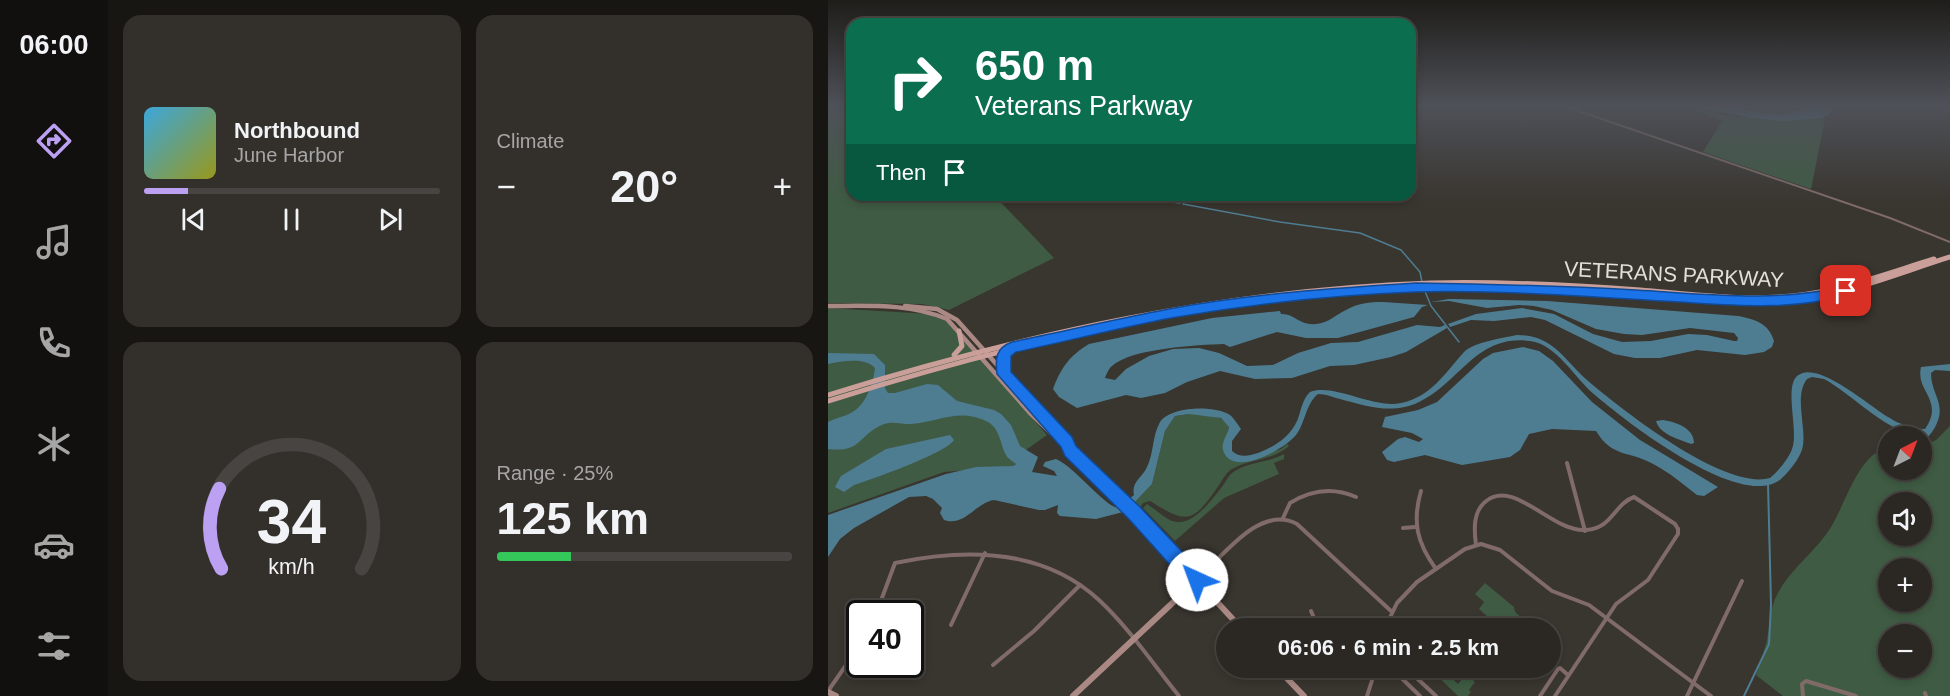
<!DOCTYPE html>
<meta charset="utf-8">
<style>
:root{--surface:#2b2823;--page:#33302b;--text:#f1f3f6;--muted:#a6a6a6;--line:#474441;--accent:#bca0f2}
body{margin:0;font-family:Helvetica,sans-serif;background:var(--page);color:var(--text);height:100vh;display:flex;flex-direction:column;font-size:22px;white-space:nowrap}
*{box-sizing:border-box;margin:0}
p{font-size:20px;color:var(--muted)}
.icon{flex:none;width:33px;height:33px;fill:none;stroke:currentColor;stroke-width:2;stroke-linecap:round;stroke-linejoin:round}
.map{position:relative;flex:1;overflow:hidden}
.details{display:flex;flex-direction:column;gap:15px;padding:15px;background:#181613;width:720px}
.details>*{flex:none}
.top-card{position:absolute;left:18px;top:18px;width:570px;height:183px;border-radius:18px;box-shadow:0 3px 9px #0003,0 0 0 2px var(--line);background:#0b6e4f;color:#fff;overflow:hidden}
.needle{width:39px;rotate:42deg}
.buttons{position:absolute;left:1050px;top:426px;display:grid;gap:12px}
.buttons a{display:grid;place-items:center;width:54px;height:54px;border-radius:50%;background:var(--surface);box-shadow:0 3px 9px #0003,0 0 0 2px var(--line);font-size:30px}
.speed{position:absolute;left:18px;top:600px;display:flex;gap:12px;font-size:30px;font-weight:700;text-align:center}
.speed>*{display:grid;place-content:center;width:78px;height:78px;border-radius:50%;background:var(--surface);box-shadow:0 3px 9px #0003,0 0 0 2px var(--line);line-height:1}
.speed .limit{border:3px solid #111;border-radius:9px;background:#fff;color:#111}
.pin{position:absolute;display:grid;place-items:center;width:51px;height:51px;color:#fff;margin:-26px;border-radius:12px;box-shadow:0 3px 9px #0006}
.me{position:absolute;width:66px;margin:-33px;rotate:317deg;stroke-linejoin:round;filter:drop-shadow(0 0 4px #0008)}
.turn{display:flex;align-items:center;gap:21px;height:126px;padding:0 30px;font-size:27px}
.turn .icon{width:78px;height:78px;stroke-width:2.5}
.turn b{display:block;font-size:42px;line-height:51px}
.then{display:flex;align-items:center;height:57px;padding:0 30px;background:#0003;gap:12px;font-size:22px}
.big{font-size:45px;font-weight:800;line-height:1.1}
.details .card{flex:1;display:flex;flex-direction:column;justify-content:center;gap:9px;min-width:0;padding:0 21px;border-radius:18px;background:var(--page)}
.details .dial{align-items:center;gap:0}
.dial svg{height:156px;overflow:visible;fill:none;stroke:var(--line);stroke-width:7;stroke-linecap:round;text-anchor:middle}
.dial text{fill:var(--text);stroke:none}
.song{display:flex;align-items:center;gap:18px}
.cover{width:72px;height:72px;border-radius:9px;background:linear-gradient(135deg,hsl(200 70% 55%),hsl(60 70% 35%))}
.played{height:6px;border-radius:3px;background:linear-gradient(90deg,var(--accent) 15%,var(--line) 15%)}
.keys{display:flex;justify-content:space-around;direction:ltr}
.heat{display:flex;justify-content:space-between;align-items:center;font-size:33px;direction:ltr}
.charge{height:9px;border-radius:4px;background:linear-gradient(90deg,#34c759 25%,var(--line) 0)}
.details .tiles{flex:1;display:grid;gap:15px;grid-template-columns:repeat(2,1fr)}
.trip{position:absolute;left:388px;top:618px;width:345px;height:60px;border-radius:30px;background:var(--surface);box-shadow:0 3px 9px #0003,0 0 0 2px var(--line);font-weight:800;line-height:60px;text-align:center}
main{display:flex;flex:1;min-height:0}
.tabs{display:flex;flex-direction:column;width:108px;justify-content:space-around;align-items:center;background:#11100e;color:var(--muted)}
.tabs .icon{width:42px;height:42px}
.tabs .current{color:var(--accent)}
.tabs b{font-size:27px;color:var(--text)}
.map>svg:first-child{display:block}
</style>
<main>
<nav class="tabs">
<b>06:00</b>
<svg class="icon current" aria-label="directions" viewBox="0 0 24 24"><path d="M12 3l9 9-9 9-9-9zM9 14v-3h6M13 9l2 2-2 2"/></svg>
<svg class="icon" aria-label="music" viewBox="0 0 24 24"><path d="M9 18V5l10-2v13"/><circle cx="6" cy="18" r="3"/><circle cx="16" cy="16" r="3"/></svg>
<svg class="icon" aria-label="phone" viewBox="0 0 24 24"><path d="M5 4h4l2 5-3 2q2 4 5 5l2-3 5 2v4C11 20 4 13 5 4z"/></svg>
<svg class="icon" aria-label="climate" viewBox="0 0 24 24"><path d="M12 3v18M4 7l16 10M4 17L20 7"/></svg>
<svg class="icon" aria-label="car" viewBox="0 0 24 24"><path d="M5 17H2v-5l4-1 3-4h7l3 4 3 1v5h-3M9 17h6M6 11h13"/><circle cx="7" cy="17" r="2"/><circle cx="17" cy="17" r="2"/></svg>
<svg class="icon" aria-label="filters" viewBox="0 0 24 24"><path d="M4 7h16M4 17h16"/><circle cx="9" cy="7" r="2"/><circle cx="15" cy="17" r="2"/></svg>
</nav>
<section class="details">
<div class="tiles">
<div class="card">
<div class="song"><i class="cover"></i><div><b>Northbound</b><p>June Harbor</p></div></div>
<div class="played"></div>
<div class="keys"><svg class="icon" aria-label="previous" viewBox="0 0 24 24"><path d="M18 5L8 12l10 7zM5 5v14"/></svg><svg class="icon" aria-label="pause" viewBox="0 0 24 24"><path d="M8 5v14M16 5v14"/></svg><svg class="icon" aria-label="next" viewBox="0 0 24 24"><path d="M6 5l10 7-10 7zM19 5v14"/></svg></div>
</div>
<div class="card"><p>Climate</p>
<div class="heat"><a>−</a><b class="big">20°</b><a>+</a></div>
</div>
<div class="card dial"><svg viewBox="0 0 100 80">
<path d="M14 69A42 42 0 1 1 86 69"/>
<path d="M14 69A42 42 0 0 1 13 28" stroke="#bca0f2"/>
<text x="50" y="56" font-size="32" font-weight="700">34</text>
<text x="50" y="72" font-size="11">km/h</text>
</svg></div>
<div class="card"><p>Range · 25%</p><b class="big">125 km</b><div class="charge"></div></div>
</div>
</section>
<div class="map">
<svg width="1122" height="696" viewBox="0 0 1122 696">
<rect width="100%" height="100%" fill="#39352f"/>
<g fill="#3f5b43" fill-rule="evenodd">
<path d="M0 106H24V195H166L226 258 121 310 94 304 0 303Z"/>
<path d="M884 106H992L954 115Z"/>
<path d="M864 107C889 115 928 120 954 120 969 120 983 115 997 119L983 189 875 152 894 121 861 108Z"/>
<path d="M0 308 103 314 118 321 219 435 195 452 186 466 116 472 0 513Z"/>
<path d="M361 414C375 414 394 413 401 427L399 434 402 459 409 461 453 449 459 444 461 446C445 460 425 459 406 468 399 471 395 479 391 485 365 523 360 525 322 501L315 503 311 509 306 503 324 484 337 431 347 416Z"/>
<path d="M1122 426V696H955L928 675C932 664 935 654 938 644 942 629 941 613 947 599 960 570 987 553 1003 527 1017 505 1031 452 1060 448V470H1094V446L1108 440ZM1060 502H1094V536H1060ZM1060 568H1094V602H1060ZM1060 634H1094V668H1060Z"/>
<path d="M456 454V459L446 463 451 474 396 498 347 541 315 508 319 504C327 509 334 516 342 520 362 530 382 502 393 488 397 484 399 477 404 473 417 462 440 463 456 454Z"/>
<path d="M657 583 686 607 687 612 702 625 699 628H685L680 624 672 628H665L657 622 660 617 651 609 656 602 647 594Z"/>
<path d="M601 668H613L630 684 638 674 647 682 641 690 643 692 640 696H630Z"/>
</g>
<g fill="#4e7d92">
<path d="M862 106H884L954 115 985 107 1006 106 1000 115 994 118 956 121 923 118Z"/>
<path d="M621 299 719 301 910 316C926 319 941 323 946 341L944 347 936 352 917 355 869 350 832 358H807L786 354 717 320 703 317 666 321 643 320 622 327 620 324 648 314 694 308 726 314 765 334 794 342 823 341 860 334 879 335 906 341H909L910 338 906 333 862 328 814 335 796 334 768 329 724 310 706 306 691 305 659 308 621 301 603 302Z"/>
<path d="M555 302 600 305 594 307 586 317 510 338H478L449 332 402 347 396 344C370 345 304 348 284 366 281 368 278 375 277 378L287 380 298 369 321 356 345 349 371 348 391 353 419 366 445 365 470 353 503 343 530 342 589 325 612 327 617 325 619 328 578 352 563 357 526 365 502 366 464 378 427 379 392 371 359 382 337 393 313 398 298 395 249 408 231 397 225 389C233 368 241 356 261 344L384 318 452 311 453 314C466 313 472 326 488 324 501 323 507 315 518 310 530 303 541 302 555 302Z"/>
<path d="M689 335C725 335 735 359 759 380 794 410 897 491 942 478 949 473 961 458 964 449 971 431 956 388 969 376 989 358 1043 408 1062 418 1070 424 1086 429 1097 429 1117 400 1087 392 1093 367L1122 364V371L1107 370 1103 373C1103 397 1122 405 1104 432 1100 437 1100 438 1094 440V436C1063 436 1024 394 996 379L984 377 979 379C966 396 978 425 975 445 974 456 961 472 953 479 914 512 797 421 767 395 747 379 729 344 702 341 648 334 632 383 591 402 565 415 538 406 512 399 504 397 498 394 490 394 478 403 477 424 468 435 457 449 404 479 395 450 393 442 400 434 401 427L393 418 361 414 347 416 337 431 324 484 306 503 295 512 268 519 232 516 229 513 230 505 217 510H211L166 500C147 503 137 527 116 520L112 513 114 508 105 499 98 496 81 497 26 528 12 539 0 557V515L118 474 148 467 185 466 188 464C185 461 180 459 178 455 172 444 172 427 158 421 130 408 111 422 83 424 73 424 65 421 56 424 29 435 35 453 0 449V422C7 418 16 417 23 413 38 405 45 384 47 368 37 357 14 361 0 364V353L46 354 57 365V388L60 393H67L99 384 110 385 129 401 166 410 173 414 183 425 192 446 210 457 204 472 229 476 226 471 215 466 217 462 228 459C248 468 275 505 290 508L306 495C303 482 314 478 319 467 326 453 324 436 332 422 343 406 387 405 402 415 406 418 410 425 413 429L404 441V451C412 458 420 456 430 453 446 447 462 437 469 421 473 412 474 399 482 392 506 383 545 409 573 403 603 397 617 373 636 352 646 342 675 338 689 335Z"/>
<path d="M695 347 711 351 725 361 764 402 812 440 890 487 876 496 869 495C856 485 842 473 827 465 802 450 785 459 768 431L724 429 701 434 692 450 682 457 634 465 597 455 566 462 559 460 554 452 570 439 577 437 591 442 595 439 584 433 554 427 557 417 590 410 609 402 655 359 665 353Z"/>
<path d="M835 420C848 422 866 428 866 443L863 444C851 439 832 435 828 421Z"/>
<path d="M122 435 126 440C118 453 45 479 26 485L16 492 7 487 13 476 58 449Z"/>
</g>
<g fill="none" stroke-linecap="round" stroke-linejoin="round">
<g stroke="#4e7d92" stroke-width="1.5">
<path d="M319 195 328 200 352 203"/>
<path d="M355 204 452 222 532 233 573 250 592 272 594 282"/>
<path d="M596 289 603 306 631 342"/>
</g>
<path stroke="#4e7d92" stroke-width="2" d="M916 696 941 644 943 604 940 483"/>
<path stroke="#806b68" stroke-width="2" d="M736 106 1062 218 1122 242"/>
<g stroke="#806b68" stroke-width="4">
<path d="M739 463 757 531"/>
<path d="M593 491C584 522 589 543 608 569"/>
<path d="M455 518 462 503C483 490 505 487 528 497"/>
<path d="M575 528 587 527"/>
<path d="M648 545C646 530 645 512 657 502 686 477 724 533 758 530 785 528 786 504 806 497L847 524 850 529"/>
<path d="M370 579C395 556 432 504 469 524L563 611"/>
<path d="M483 611 486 618 485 628"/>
<path d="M48 614 67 563C138 548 215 548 271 600 302 629 325 664 351 696"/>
<path d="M123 625 157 553"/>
<path d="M557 628 569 603 589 582 637 549 653 544 672 550 724 591 761 605 883 696"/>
<path d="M165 665 206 631 252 585"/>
<path d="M563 668 592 696"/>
<path d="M456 675 463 668"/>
<path d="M570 675 578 668 608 696"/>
<path d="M0 691 32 645"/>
<path d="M1097 693 1098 696"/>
<path d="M539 696 548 668"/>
<path d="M712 696 730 669 732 668 740 675"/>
<path d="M727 696 788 604 820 580 850 534V529"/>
<path d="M859 696 914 581"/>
<path d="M975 696 974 684 978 681 1028 696"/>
</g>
<g stroke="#aa8984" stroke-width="4.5">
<path d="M0 306C40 306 81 303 119 319L202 413 242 451"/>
<path d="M77 306 109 309 129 320 238 442 242 450"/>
</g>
<g stroke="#aa8984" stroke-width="6">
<path d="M240 449 306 512 413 628"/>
<path d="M449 668 476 696"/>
<path d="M0 692 8 696"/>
<path d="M245 696 369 580"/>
</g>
<path stroke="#ca9f9a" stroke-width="4" d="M1119 258 1122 257"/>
<g stroke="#ca9f9a" stroke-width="5">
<path d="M126 355 134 346 131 331"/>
<path d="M176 374 175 356 182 349"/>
<path d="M0 395C197 334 396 290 603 283 673 281 743 285 812 290 862 294 913 301 964 296 1013 291 1060 273 1106 259"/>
<path d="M0 401C192 341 388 295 590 288 660 286 731 289 802 294 857 298 912 306 968 300 1021 294 1071 273 1122 257"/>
</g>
</g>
<linearGradient id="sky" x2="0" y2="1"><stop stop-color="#1f1d1a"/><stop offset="0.52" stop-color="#4e5158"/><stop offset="1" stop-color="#4e5158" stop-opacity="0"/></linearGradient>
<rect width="1122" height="204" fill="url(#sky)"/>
<path fill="#1a73e8" stroke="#114b97" stroke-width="1.5" d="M588 283C661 284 734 286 808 290 878 294 949 303 1018 286L1024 291 1022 294C960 313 896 304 833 301 751 296 669 290 587 292 506 295 423 304 343 318 291 328 240 341 188 352L183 356V372L244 437 248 446 312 507 375 574 378 580 375 587 369 589 362 587 300 518 237 456 233 447 169 374C167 358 168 348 184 342 237 331 289 319 341 309 422 294 506 288 588 283Z"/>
<g text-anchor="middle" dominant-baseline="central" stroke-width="6" stroke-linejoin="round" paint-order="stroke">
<g font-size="21" fill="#e3e0dc" stroke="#39352f">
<text transform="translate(846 274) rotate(3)">VETERANS PARKWAY</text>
</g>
</g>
</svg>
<div class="buttons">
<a><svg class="needle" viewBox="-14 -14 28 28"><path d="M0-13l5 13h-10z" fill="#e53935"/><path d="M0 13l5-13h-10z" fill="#a6a6a6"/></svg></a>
<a><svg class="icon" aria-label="sound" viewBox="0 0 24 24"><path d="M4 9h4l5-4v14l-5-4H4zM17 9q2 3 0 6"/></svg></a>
<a>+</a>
<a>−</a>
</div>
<div class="speed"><div class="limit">40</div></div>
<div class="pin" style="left:1018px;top:291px;background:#d93025"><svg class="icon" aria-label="arrive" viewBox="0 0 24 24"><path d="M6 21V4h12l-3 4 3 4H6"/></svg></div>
<svg class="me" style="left:369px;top:580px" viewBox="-20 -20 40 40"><circle r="19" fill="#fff"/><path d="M0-13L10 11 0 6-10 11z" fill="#1a73e8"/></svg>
<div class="trip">06:06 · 6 min · 2.5 km</div>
<div class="top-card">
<div class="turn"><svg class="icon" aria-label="right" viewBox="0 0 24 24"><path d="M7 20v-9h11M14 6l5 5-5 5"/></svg><div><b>650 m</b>Veterans Parkway</div></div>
<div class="then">Then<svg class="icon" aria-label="arrive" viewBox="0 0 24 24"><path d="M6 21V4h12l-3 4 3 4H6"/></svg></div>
</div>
</div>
</main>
